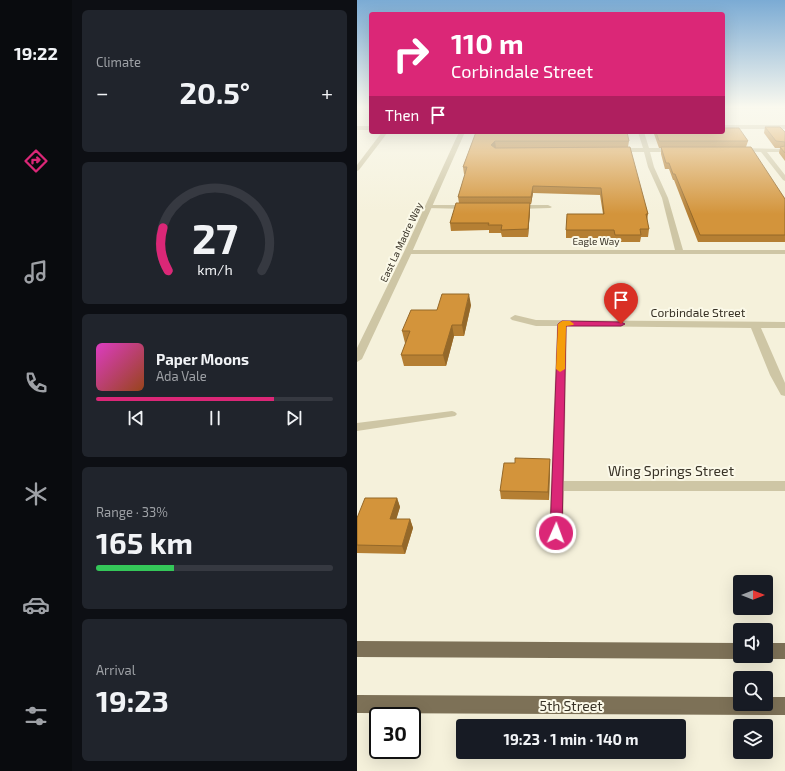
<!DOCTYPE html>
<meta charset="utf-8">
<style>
:root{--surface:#171b24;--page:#20242c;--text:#f1f3f6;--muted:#9ea1a6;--line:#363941;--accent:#db2777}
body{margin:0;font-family:"Exo 2",sans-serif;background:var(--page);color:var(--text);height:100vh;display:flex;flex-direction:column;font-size:15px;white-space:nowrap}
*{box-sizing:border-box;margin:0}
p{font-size:13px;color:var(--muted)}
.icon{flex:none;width:22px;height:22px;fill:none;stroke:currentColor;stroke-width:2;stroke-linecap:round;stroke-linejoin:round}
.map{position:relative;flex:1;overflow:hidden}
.details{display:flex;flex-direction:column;gap:10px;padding:10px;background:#0d0f14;width:285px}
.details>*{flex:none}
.guide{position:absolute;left:12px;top:12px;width:356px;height:122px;border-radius:4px;box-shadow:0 4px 16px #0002;background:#db2777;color:#fff;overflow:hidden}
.needle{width:26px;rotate:90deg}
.controls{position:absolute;left:376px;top:575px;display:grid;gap:8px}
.controls a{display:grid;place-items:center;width:40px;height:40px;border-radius:4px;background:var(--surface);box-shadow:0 4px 16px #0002;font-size:20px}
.speed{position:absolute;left:12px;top:707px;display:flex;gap:8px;font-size:20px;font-weight:700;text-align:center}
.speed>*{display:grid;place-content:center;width:52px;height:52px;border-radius:50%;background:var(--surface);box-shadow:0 4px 16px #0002;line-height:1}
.speed .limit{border:2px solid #111;border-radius:6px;background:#fff;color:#111}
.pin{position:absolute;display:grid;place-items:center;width:34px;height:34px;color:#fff;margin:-41px -17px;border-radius:50% 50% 50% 0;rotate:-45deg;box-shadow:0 0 4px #0007}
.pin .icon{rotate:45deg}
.me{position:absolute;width:44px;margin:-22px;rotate:2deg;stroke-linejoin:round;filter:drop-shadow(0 0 3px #0008)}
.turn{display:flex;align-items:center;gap:14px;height:84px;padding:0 16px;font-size:18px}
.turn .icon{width:52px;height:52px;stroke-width:2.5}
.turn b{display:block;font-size:28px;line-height:34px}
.then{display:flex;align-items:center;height:38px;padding:0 16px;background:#0003;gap:8px;font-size:15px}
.big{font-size:30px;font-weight:700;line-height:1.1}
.details .card{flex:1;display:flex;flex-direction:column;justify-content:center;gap:6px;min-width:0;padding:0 14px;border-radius:6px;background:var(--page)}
.details .dial{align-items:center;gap:0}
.dial svg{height:104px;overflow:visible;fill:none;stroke:var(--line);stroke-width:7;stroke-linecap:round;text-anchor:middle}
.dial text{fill:var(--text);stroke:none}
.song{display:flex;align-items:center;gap:12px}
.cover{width:48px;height:48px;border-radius:6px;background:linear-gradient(135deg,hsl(310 70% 55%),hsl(20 70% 35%))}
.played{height:4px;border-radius:2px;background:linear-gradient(90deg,var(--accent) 75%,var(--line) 75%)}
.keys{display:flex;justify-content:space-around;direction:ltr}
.heat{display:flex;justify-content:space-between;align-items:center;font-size:22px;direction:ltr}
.charge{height:6px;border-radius:3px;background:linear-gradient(90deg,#34c759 33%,var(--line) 0)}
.trip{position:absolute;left:99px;top:719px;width:230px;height:40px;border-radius:4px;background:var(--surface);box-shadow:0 4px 16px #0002;font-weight:700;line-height:40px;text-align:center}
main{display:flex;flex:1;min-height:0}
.tabs{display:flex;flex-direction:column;width:72px;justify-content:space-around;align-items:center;background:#090b0e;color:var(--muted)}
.tabs .icon{width:28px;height:28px}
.tabs .current{color:var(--accent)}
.tabs b{font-size:18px;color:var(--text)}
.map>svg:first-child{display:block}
</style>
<main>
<nav class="tabs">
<b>19:22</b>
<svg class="icon current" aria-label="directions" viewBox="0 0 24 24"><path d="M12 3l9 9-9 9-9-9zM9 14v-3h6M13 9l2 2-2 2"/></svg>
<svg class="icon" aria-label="music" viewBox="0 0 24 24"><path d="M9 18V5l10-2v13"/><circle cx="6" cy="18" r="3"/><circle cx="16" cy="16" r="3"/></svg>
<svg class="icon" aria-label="phone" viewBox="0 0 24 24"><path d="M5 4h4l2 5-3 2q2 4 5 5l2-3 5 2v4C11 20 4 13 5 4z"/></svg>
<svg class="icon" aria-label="climate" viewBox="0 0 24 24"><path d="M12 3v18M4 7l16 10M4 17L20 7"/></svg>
<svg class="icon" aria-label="car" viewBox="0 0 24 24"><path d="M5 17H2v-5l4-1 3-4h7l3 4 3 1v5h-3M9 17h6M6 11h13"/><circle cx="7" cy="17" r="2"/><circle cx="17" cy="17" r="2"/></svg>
<svg class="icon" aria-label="filters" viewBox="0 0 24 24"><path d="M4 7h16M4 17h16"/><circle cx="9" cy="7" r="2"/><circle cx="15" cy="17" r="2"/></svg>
</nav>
<section class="details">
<div class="card"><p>Climate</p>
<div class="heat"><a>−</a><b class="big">20.5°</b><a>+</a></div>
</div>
<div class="card dial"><svg viewBox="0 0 100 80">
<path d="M14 69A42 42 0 1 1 86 69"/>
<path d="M14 69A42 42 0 0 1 10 36" stroke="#db2777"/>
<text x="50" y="56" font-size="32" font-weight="700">27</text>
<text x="50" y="72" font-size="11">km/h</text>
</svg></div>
<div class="card">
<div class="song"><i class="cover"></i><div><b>Paper Moons</b><p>Ada Vale</p></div></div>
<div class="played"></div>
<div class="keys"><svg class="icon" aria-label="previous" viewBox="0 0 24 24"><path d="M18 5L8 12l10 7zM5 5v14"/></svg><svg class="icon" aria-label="pause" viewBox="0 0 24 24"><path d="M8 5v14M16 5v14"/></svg><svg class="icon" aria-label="next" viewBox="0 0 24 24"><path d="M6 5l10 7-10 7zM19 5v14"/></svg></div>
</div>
<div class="card"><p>Range · 33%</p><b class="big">165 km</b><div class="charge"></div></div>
<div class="card"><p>Arrival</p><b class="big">19:23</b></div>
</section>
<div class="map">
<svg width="428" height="771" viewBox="0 0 428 771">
<rect width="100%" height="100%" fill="#f5f1db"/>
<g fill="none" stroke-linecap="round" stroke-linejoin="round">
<path fill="#cec6a5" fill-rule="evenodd" d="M95 411 98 412 100 414 98 416 0 431V423Z"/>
<g fill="#cec6a5" fill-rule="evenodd">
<rect x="366" y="107" width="62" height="2"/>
<path d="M25 132H31L2 170 0 171V165Z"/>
<path d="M281 132H287L292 148H318L321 150 318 152H293L297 167 311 198 326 250H428V254H51L47 252 51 250H318L305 198 291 167 287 152H259L256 150 259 148H286Z"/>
<path d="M381 148 425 149V151L423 152H410L428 175V181L426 180 404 152 379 151V149Z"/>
<path d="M71 205H112L116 207 112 209 69 208V206Z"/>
<path d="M191 205 195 207 193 208 160 209 156 207 160 205Z"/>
<path d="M158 315 179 320 428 322V328H404L428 383V396L424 395 413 375 394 328 210 326 207 481H428V491H207L206 533 204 537 199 539 194 537 192 533 200 326H179L155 320 153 318Z"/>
</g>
<g fill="#cec6a5" fill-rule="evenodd">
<rect x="366" y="125" width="62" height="4"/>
<rect x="0" y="126" width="14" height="4"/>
<path d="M102 132H108L55 252 5 359 0 362V348L47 252Z"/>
</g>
<g fill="#7d7157" fill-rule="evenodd">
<path d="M0 641 383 643V656H389L383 659 0 657Z"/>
<path d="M409 643H428V659H409L403 657 409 656Z"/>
<path d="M0 695 383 697V704H409V697H428V715L0 713Z"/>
</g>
</g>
<g fill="#b57f33">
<path d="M408 127 428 132V161L422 153 423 148H418L407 133Z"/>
<path d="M119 132 272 141 271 147 291 214 290 221 292 229 291 237H284L283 242H257V238H209V230L246 214 243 195 176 193 174 204H173V210L171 237H145L144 233H132V230L94 231 93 223 102 203 101 197 108 174H107L106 167Z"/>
<path d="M297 132H366L391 141 389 147 428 199V242H341L317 180H316L312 169H308L304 154V148H302L297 134Z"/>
<path d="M114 305 107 336H97L89 366H47L44 355 49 343H48L45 331 80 310Z"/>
<path d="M193 459V467L192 500 144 499 143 491 158 463Z"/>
<path d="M40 498 43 507 39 519H53L56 528 48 554 0 553V518Z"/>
</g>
<g fill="#946829">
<path d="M138 141 139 148 135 151 134 145Z"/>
<path d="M176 186V193L174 204V197Z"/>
<path d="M173 203V210L171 237V229Z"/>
<path d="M112 294 114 305 107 336 105 325Z"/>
<path d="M95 325 97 336 89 366 86 355Z"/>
<path d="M193 459V467L192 500 191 492Z"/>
<path d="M40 498 43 507 37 527 33 519Z"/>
<path d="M53 519 56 528 48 554 45 546Z"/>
</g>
<g fill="#d3943b" stroke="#946829">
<path d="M408 127H423L428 132V153L423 147 428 146V142L419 141Z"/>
<path d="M366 128H382L391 141H302L299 132H366Z"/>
<path d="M119 132H270L272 141H138L134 145 138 148 273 147 291 214H289L292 229H283L284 235H258L257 230H209L210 214H247L244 188 176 186 174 197H101L110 167H106Z"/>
<path d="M304 147H394L428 199V235H343L318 174H316L312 163H309Z"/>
<path d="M99 203H173L171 229 144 230 145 225H131L132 223H93Z"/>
<path d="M85 294H112L105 325H95L86 355H44L53 331H45L54 310H80Z"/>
<path d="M158 458 193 459 191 492 143 491 147 463H158Z"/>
<path d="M8 498H40L33 519H53L45 546 0 545V518Z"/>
</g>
<linearGradient id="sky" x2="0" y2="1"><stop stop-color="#7babd4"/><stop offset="0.5" stop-color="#faf9ef"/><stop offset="1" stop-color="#faf9ef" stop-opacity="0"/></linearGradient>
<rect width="428" height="214" fill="url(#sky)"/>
<path fill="#db2777" stroke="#8e194d" d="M205 321 264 322 268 324 264 326H209L205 533 203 537 199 538 195 537 193 533 201 324Z"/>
<path fill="#f59e0b" d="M213 321 217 324 216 325 209 326 208 369 203 372 199 369 201 324 205 321Z"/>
<g text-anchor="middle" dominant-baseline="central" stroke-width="4" stroke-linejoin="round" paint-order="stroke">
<g font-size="10" fill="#393327" stroke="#fbf9e8">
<text x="239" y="241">Eagle Way</text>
<text transform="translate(44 242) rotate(-65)">East La Madre Way</text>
</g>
<g font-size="12" fill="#393327" stroke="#fbf9e8">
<text x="341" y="312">Corbindale Street</text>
</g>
<g font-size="14" fill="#393327" stroke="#fbf9e8">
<text x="314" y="470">Wing Springs Street</text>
<text x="214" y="705">5th Street</text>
</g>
</g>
</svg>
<div class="controls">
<a><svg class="needle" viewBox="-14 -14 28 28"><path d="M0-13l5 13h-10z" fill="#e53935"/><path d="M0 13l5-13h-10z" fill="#9ea1a6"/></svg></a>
<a><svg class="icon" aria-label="sound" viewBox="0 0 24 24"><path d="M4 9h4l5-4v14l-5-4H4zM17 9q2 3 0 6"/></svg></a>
<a><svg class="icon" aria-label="search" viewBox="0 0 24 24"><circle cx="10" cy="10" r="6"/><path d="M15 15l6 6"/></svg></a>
<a><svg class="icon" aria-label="layers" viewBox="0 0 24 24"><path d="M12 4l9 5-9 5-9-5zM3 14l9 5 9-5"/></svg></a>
</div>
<div class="speed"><div class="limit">30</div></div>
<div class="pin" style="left:264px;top:324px;background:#d93025"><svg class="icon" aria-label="arrive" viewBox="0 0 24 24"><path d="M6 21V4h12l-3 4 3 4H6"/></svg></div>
<svg class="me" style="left:199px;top:533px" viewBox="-20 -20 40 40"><circle r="17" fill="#db2777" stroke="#fff" stroke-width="3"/><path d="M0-11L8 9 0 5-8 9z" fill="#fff"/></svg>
<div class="trip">19:23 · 1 min · 140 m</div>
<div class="guide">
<div class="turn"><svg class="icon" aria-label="right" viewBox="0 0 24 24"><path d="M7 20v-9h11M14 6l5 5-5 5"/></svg><div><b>110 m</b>Corbindale Street</div></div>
<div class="then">Then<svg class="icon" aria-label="arrive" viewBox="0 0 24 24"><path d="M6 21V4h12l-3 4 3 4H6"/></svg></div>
</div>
</div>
</main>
